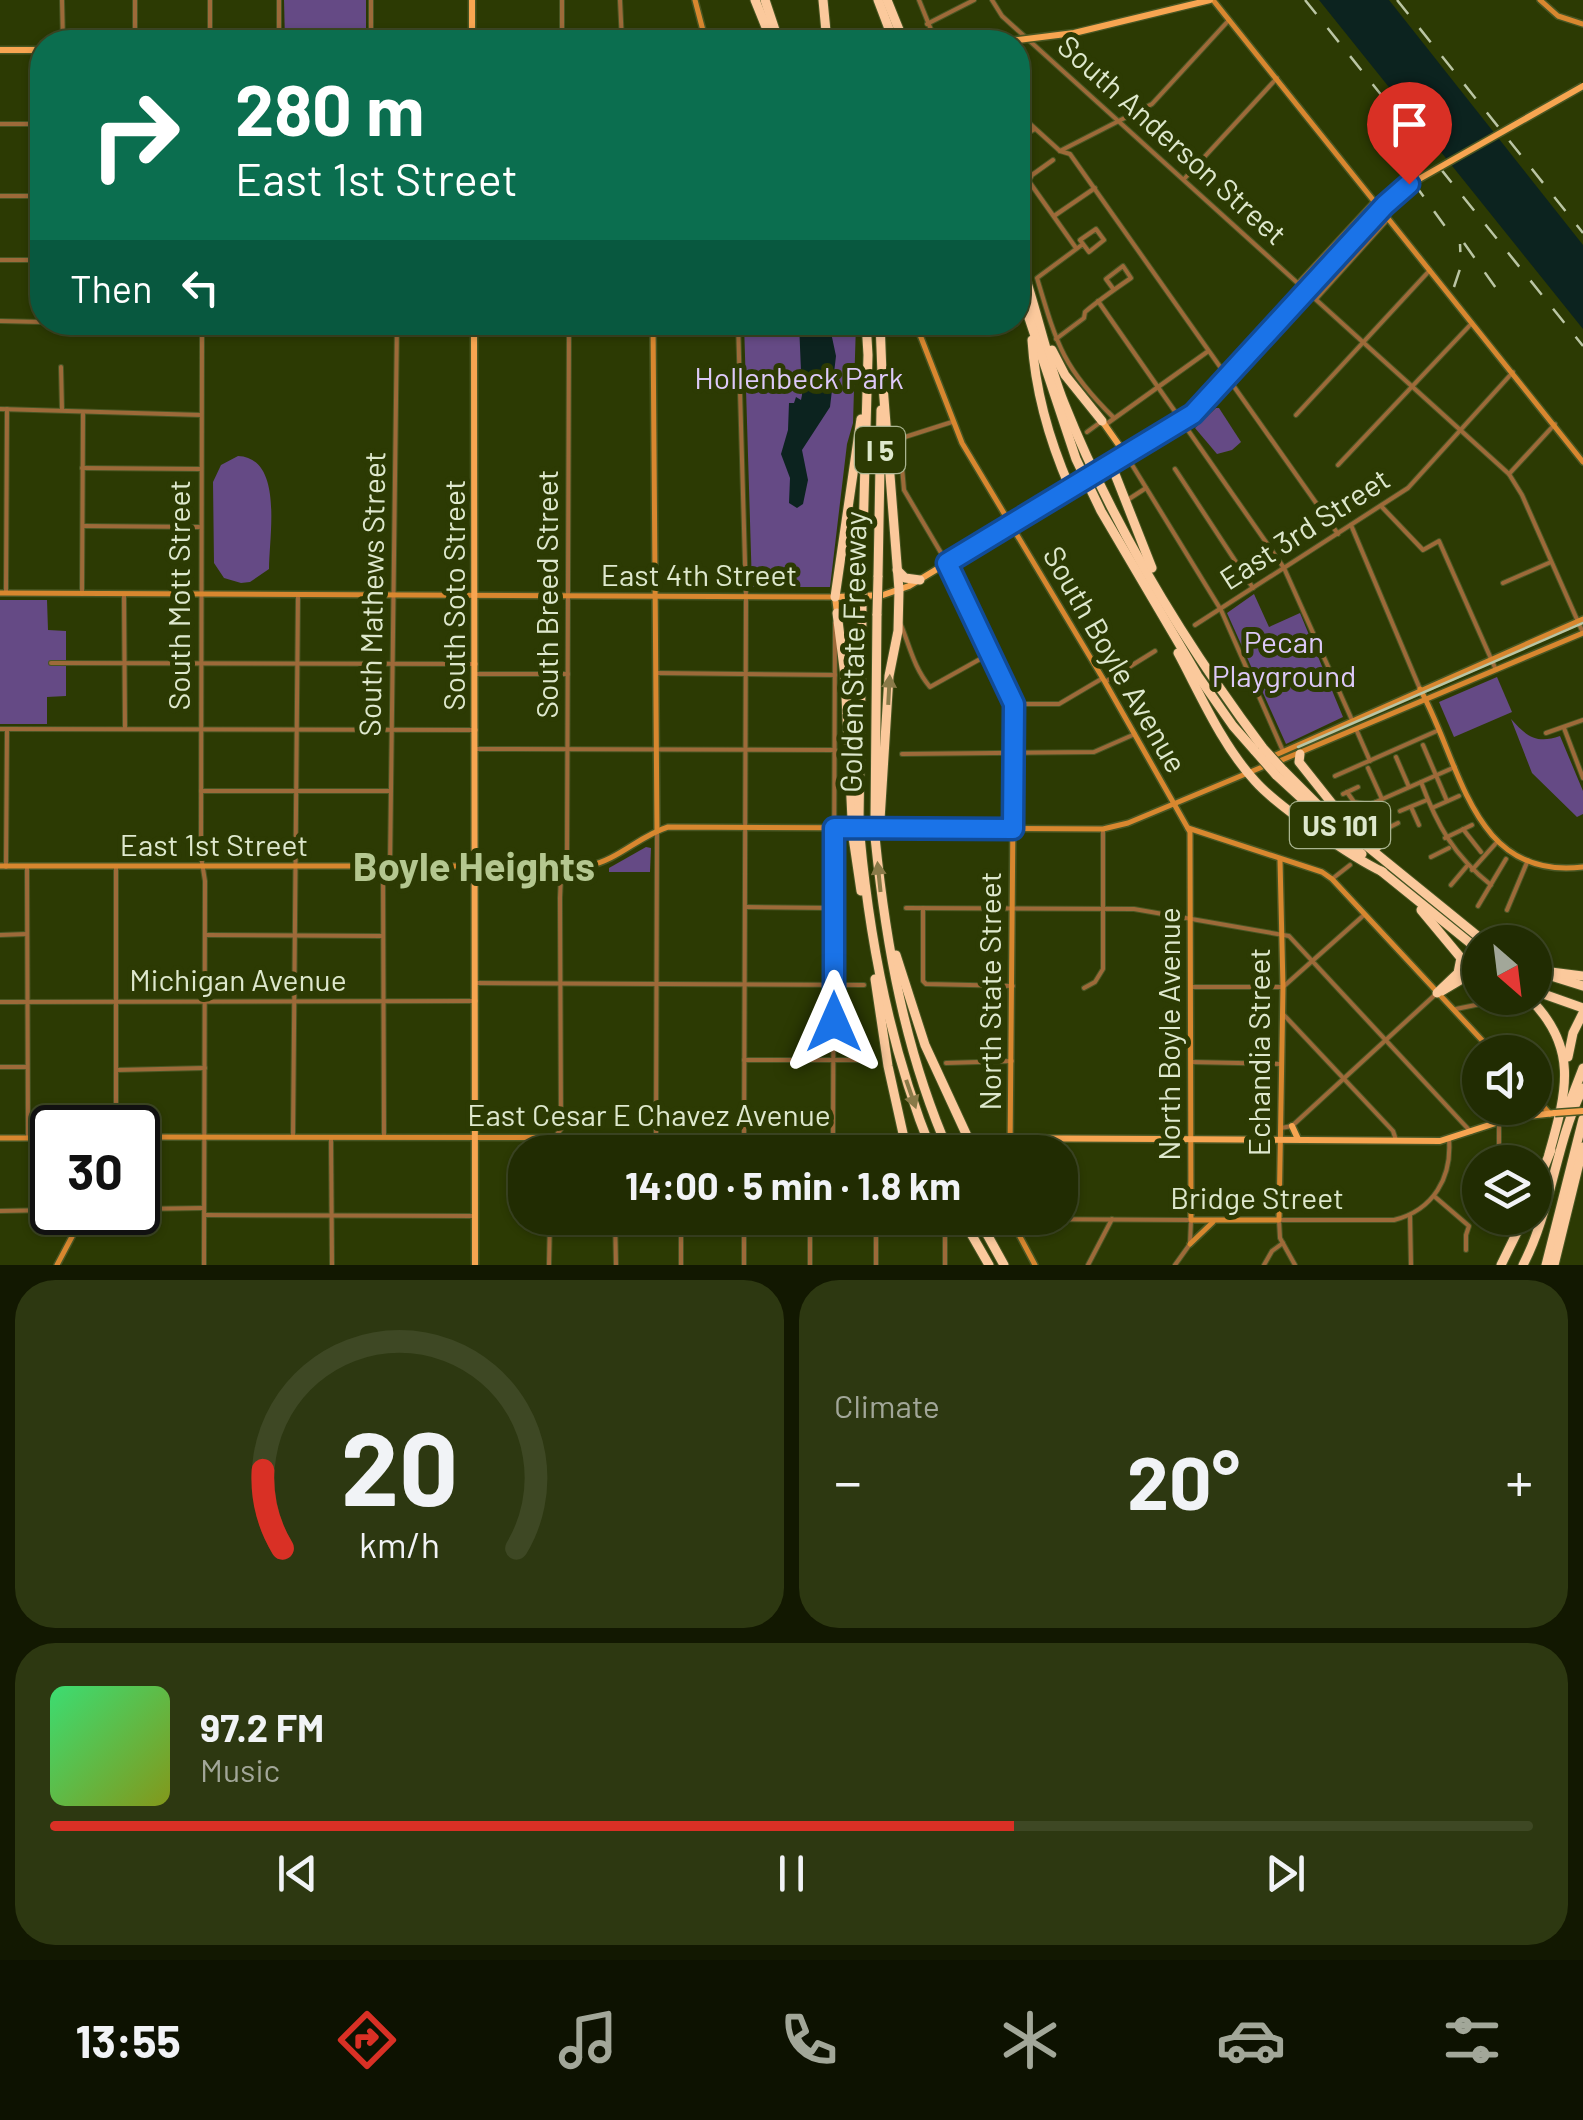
<!DOCTYPE html>
<meta charset="utf-8">
<style>
:root{--surface:#212c02;--page:#2d3811;--text:#f1f3f6;--muted:#a2a799;--line:#3e4824;--accent:#d93025}
body{margin:0;font-family:Barlow,sans-serif;background:var(--page);color:var(--text);height:100vh;display:flex;flex-direction:column;font-size:38px;white-space:nowrap}
*{box-sizing:border-box;margin:0}
p{font-size:32px;color:var(--muted)}
.icon{flex:none;width:55px;height:55px;fill:none;stroke:currentColor;stroke-width:2;stroke-linecap:round;stroke-linejoin:round}
.map{position:relative;height:1265px;overflow:hidden}
.drawer{display:flex;flex-direction:column;gap:15px;padding:15px;background:#121801;flex:1}
.drawer>*{flex:none}
.top-card{position:absolute;left:30px;top:30px;width:1000px;height:305px;border-radius:40px;box-shadow:0 2px 8px #0004,0 0 0 2px var(--line);background:#0b6e4f;color:#fff;overflow:hidden}
.needle{width:65px;rotate:152deg}
.buttons{position:absolute;left:1462px;top:925px;display:grid;gap:20px}
.buttons a{display:grid;place-items:center;width:90px;height:90px;border-radius:50%;background:var(--surface);box-shadow:0 2px 8px #0004,0 0 0 2px var(--line);font-size:50px}
.speed{position:absolute;left:30px;top:1105px;display:flex;gap:20px;font-size:50px;font-weight:700;text-align:center}
.speed>*{display:grid;place-content:center;width:130px;height:130px;border-radius:50%;background:var(--surface);box-shadow:0 2px 8px #0004,0 0 0 2px var(--line);line-height:1}
.speed .limit{border:5px solid #111;border-radius:15px;background:#fff;color:#111}
.pin{position:absolute;display:grid;place-items:center;width:85px;height:85px;color:#fff;margin:-102px -42px;border-radius:50% 50% 50% 0;rotate:-45deg;box-shadow:0 0 10px #0007}
.pin .icon{rotate:45deg}
.me{position:absolute;width:110px;margin:-55px;rotate:0deg;stroke-linejoin:round;filter:drop-shadow(0 0 8px #0008)}
.turn{display:flex;align-items:center;gap:35px;height:210px;padding:0 40px;font-size:45px}
.turn .icon{width:130px;height:130px;stroke-width:2.5}
.turn b{display:block;font-size:70px;line-height:85px}
.then{display:flex;align-items:center;height:95px;padding:0 40px;background:#0003;gap:20px;font-size:38px}
.big{font-size:75px;font-weight:700;line-height:1.1}
.drawer .widget{flex:1;display:flex;flex-direction:column;justify-content:center;gap:15px;min-width:0;padding:0 35px;border-radius:40px;background:var(--page)}
.drawer .dial{align-items:center;gap:0}
.dial svg{height:260px;overflow:visible;fill:none;stroke:var(--line);stroke-width:7;stroke-linecap:round;text-anchor:middle}
.dial text{fill:var(--text);stroke:none}
.song{display:flex;align-items:center;gap:30px}
.cover{width:120px;height:120px;border-radius:15px;background:linear-gradient(135deg,hsl(140 70% 55%),hsl(70 70% 35%))}
.played{height:10px;border-radius:5px;background:linear-gradient(90deg,var(--accent) 65%,var(--line) 65%)}
.keys{display:flex;justify-content:space-around;direction:ltr}
.heat{display:flex;justify-content:space-between;align-items:center;font-size:55px;direction:ltr}
.drawer .tiles{flex:1;display:grid;gap:15px;grid-template-columns:1fr 1fr}
.widget:last-child{grid-column:span 2}
.trip{position:absolute;left:508px;top:1135px;width:570px;height:100px;border-radius:40px;background:var(--surface);box-shadow:0 2px 8px #0004,0 0 0 2px var(--line);font-weight:700;line-height:100px;text-align:center}
.menu{display:flex;height:160px;justify-content:space-around;align-items:center;background:#0d1201;color:var(--muted)}
.menu .icon{width:70px;height:70px}
.menu .current{color:var(--accent)}
.menu b{font-size:45px;color:var(--text)}
.map>svg:first-child{display:block}
</style>
<div class="map">
<svg width="1583" height="1265" viewBox="0 0 1583 1265">
<rect width="100%" height="100%" fill="#2c3a03"/>
<g fill="#654a85">
<path d="M284 0H366V42H285Z"/>
<path d="M744 323H856L853 423 847 444 830 587H752Z"/>
<path d="M1216 408H1219L1241 442 1232 450 1217 454 1195 428Z"/>
<path d="M238 456C284 458 269 536 269 569L250 582 241 583 224 578 214 563 213 482 221 465Z"/>
<path d="M1254 594 1269 627 1300 613 1343 717 1286 744 1227 613Z"/>
<path d="M0 600H47L48 630 66 631V696L47 697V724H0Z"/>
<path d="M1497 677 1512 712 1454 737 1439 702Z"/>
<path d="M1511 719C1527 737 1537 744 1560 736L1583 791V814L1577 817 1532 773Z"/>
<path d="M646 847 651 848 650 872H609V868Z"/>
</g>
<g fill="#0c231f">
<path d="M1319 0H1389L1583 245V329Z"/>
<path d="M799 323H829L836 356 830 407 802 450 808 480 803 504 797 508 789 503 790 478 781 454 788 430 789 403H794L796 397 801 400 802 395Z"/>
</g>
<g fill="none" stroke-linecap="round" stroke-linejoin="round">
<defs>
<g id="street">
<path d="M62 0 63 42"/>
<path d="M279 0V42"/>
<path d="M562 0V42"/>
<path d="M620 0 622 42"/>
<path d="M919 0 936 42"/>
<path d="M992 0 1002 16 1509 474 1522 495 1583 633"/>
<path d="M927 24 974 0"/>
<path d="M135 42V0"/>
<path d="M210 42V0"/>
<path d="M371 42V0"/>
<path d="M1018 113 1060 151 1070 154 1338 534"/>
<path d="M0 124H42"/>
<path d="M1018 138 1035 129"/>
<path d="M1060 151 1152 104 1229 20"/>
<path d="M1185 178 1277 78"/>
<path d="M1028 180 1076 248"/>
<path d="M1018 190 1026 186 1032 175 1053 160"/>
<path d="M0 196H42"/>
<path d="M1054 216 1095 188"/>
<path d="M1083 244 1080 240 1096 229 1104 240 1089 252 1083 244 1037 278C1057 345 1063 368 1114 418"/>
<path d="M0 260H42"/>
<path d="M1299 282 1374 201"/>
<path d="M1316 299 1388 219"/>
<path d="M1098 301 1284 568 1352 720"/>
<path d="M0 321 42 322"/>
<path d="M67 322 76 323"/>
<path d="M202 322 201 856 205 881 204 1265"/>
<path d="M725 322 738 323"/>
<path d="M738 322 746 597 744 1152"/>
<path d="M111 324 368 322"/>
<path d="M1056 339 1084 318 1085 312C1099 300 1115 289 1131 278L1123 266 1106 279 1114 290"/>
<path d="M61 367 62 410"/>
<path d="M0 409 201 415"/>
<path d="M1296 415 1430 270"/>
<path d="M1105 425 1207 352"/>
<path d="M1087 432 1102 421"/>
<path d="M1126 455 1221 610 1283 751"/>
<path d="M1338 465 1472 323"/>
<path d="M82 468 200 469"/>
<path d="M1175 469 1253 588"/>
<path d="M1509 474 1555 424"/>
<path d="M1129 499 1146 488"/>
<path d="M1381 506 1423 550 1439 541 1496 670"/>
<path d="M1351 525 1420 689"/>
<path d="M84 526 199 527"/>
<path d="M947 563 904 490 900 444 905 437 952 422"/>
<path d="M1503 583 1551 562"/>
<path d="M6 593 7 409"/>
<path d="M82 594 83 414"/>
<path d="M124 594 125 728"/>
<path d="M901 625C910 647 914 668 930 687L991 653"/>
<path d="M1195 625 1408 488 1513 372"/>
<path d="M51 663 476 664"/>
<path d="M656 673 835 675"/>
<path d="M476 674H568"/>
<path d="M1105 682 1155 651"/>
<path d="M1015 704H1059L1103 678"/>
<path d="M1564 728 1583 778"/>
<path d="M0 729 476 730"/>
<path d="M1356 729 1370 761"/>
<path d="M1546 733 1583 720"/>
<path d="M1423 745 1447 801"/>
<path d="M476 749 835 750"/>
<path d="M902 754 1094 752 1135 734"/>
<path d="M1396 757 1409 787"/>
<path d="M1368 768 1382 799"/>
<path d="M1335 776 1439 730"/>
<path d="M1421 782C1437 825 1454 856 1491 885"/>
<path d="M201 791H390"/>
<path d="M1347 792 1354 802 1369 805 1455 767"/>
<path d="M1343 794 1358 787"/>
<path d="M1376 802 1387 828"/>
<path d="M1411 807 1419 825"/>
<path d="M1432 808 1459 796"/>
<path d="M1400 811 1427 800"/>
<path d="M1463 829 1481 852"/>
<path d="M1382 831 1398 823"/>
<path d="M1445 838 1472 825"/>
<path d="M1431 857 1449 848"/>
<path d="M6 867 7 731"/>
<path d="M27 867 28 1137"/>
<path d="M116 867V1128"/>
<path d="M383 867 384 1137"/>
<path d="M390 867 397 322"/>
<path d="M1472 870 1497 842"/>
<path d="M1332 879 1350 865"/>
<path d="M1451 885 1467 866"/>
<path d="M1478 906 1506 859"/>
<path d="M745 907 833 908"/>
<path d="M906 908 1134 909 1289 936 1471 1132"/>
<path d="M923 908V981L926 984 1013 986"/>
<path d="M1507 910 1528 860"/>
<path d="M0 935 27 934"/>
<path d="M207 935 382 936"/>
<path d="M476 983 864 985"/>
<path d="M1191 987H1283L1364 915"/>
<path d="M1084 988 1095 982 1103 969V829"/>
<path d="M0 1002 476 1001"/>
<path d="M1456 1009 1495 1001"/>
<path d="M1283 1014 1393 1131 1396 1140"/>
<path d="M1521 1052H1531"/>
<path d="M744 1060H872"/>
<path d="M1191 1062 1281 1064"/>
<path d="M946 1063 1012 1061"/>
<path d="M0 1067H27"/>
<path d="M116 1070 205 1068"/>
<path d="M1281 1128 1292 1126 1437 993"/>
<path d="M656 1136 657 831"/>
<path d="M293 1137 298 594"/>
<path d="M331 1137 332 1265"/>
<path d="M615 1137V1152"/>
<path d="M681 1137V1152"/>
<path d="M810 1137V1152"/>
<path d="M833 1137 835 623"/>
<path d="M550 1152V1144L561 1129 560 898 561 875 567 859 569 322"/>
<path d="M876 1152 877 1138"/>
<path d="M1499 1162V1121"/>
<path d="M1434 1196 1469 1226 1466 1235V1250"/>
<path d="M138 1209 204 1208"/>
<path d="M0 1211 52 1210"/>
<path d="M205 1215 475 1216"/>
<path d="M1410 1215 1411 1265"/>
<path d="M615 1218 616 1265"/>
<path d="M681 1218V1265"/>
<path d="M744 1218V1265"/>
<path d="M810 1218V1265"/>
<path d="M1011 1219 1191 1220 1190 1244 1175 1265"/>
<path d="M935 1222 945 1233V1265"/>
<path d="M549 1265 550 1218"/>
<path d="M876 1265V1218"/>
<path d="M1088 1265 1112 1219"/>
<path d="M1264 1265 1272 1251 1283 1243"/>
<path d="M1295 1265 1280 1238 1279 1220H1394C1434 1210 1452 1177 1449 1139"/>
</g>
<g id="secondary">
<path d="M695 0 706 42"/>
<path d="M1213 0 1583 462"/>
<path d="M1540 0 1558 16 1583 24"/>
<path d="M653 322 657 831"/>
<path d="M915 322 962 443 1105 682 1190 832 1191 1220H1279L1283 987 1280 860"/>
<path d="M947 563 1014 704 1010 1152"/>
<path d="M0 593 835 597"/>
<path d="M1420 689C1461 762 1471 881 1583 867"/>
<path d="M1271 757 1583 619"/>
<path d="M1277 762 1583 633"/>
<path d="M1188 828 1322 872 1332 879 1493 1052"/>
<path d="M0 866H588C618 860 639 836 668 827L1103 829 1128 823 1267 765"/>
<path d="M1535 1097 1550 1114"/>
<path d="M138 1137 904 1138"/>
<path d="M0 1138H52"/>
<path d="M1010 1218 1035 1265"/>
<path d="M1190 1244 1213 1222"/>
<path d="M57 1265 85 1212"/>
</g>
<g id="primary">
<path d="M472 0V42"/>
<path d="M0 50H42"/>
<path d="M474 322 475 1265"/>
<path d="M1102 421 1126 455"/>
<path d="M1108 466 1193 414 1314 282"/>
<path d="M837 613 835 597 883 595 909 586 1073 487"/>
<path d="M1292 1126 1298 1139"/>
<path d="M952 1138 1161 1139"/>
<path d="M1163 1139 1440 1141 1511 1118 1555 1113"/>
</g>
<g id="highway">
<path d="M755 0 772 42"/>
<path d="M765 0 779 42"/>
<path d="M823 0 827 42"/>
<path d="M878 0 894 42"/>
<path d="M887 0 904 42"/>
<path d="M1018 256C1036 304 1045 355 1064 403 1113 526 1183 641 1263 748"/>
<path d="M1018 285 1076 459 1101 511 1198 676 1233 726 1255 751"/>
<path d="M880 322 882 374"/>
<path d="M1032 340C1035 390 1050 442 1070 488"/>
<path d="M1052 350 1065 375 1102 421"/>
<path d="M1111 464 1152 568"/>
<path d="M897 570 905 578 920 580"/>
<path d="M862 573 868 355 866 322"/>
<path d="M878 577 881 410"/>
<path d="M835 597 861 419"/>
<path d="M837 613 845 676 852 819"/>
<path d="M1178 653C1201 696 1222 745 1255 781 1277 806 1353 858 1383 872"/>
<path d="M1300 754 1299 762 1334 806 1377 847"/>
<path d="M1283 770 1325 812 1485 942"/>
<path d="M1276 775 1362 854"/>
<path d="M859 819 862 616"/>
<path d="M875 820 877 614"/>
<path d="M880 820 889 676 898 631 899 590 882 373"/>
<path d="M860 836C870 945 891 1051 932 1152"/>
<path d="M853 837 861 891"/>
<path d="M875 837C886 946 905 1052 949 1152"/>
<path d="M1381 871 1480 951"/>
<path d="M1421 910 1461 958 1458 973 1437 993"/>
<path d="M896 955 925 1045 968 1138"/>
<path d="M1535 971 1583 986"/>
<path d="M1551 972 1583 976"/>
<path d="M875 979 888 1066 904 1138"/>
<path d="M1442 991 1469 975 1480 973"/>
<path d="M1535 991 1583 1008"/>
<path d="M1529 998C1580 1048 1566 1093 1549 1154"/>
<path d="M1568 1057 1573 1033 1583 1013"/>
<path d="M1566 1112 1583 1068"/>
<path d="M1535 1190 1551 1150"/>
<path d="M962 1218 989 1265"/>
<path d="M978 1218 1004 1265"/>
<path d="M1501 1265 1524 1218"/>
<path d="M1523 1265C1552 1209 1555 1144 1583 1088"/>
<path d="M1546 1265 1583 1119"/>
<path d="M1554 1265 1583 1147"/>
</g>
</defs>
<use href="#street" stroke="#485623" stroke-width="6"/>
<use href="#secondary" stroke="#485623" stroke-width="8"/>
<use href="#primary" stroke="#485623" stroke-width="9"/>
<use href="#highway" stroke="#485623" stroke-width="11"/>
<use href="#street" stroke="#9d6a39" stroke-width="4"/>
<use href="#secondary" stroke="#d8872f" stroke-width="5"/>
<use href="#primary" stroke="#f7a551" stroke-width="6"/>
<use href="#highway" stroke="#fbc99c" stroke-width="9"/>
<path stroke="#bac5a4" stroke-width="2.5" d="M1298 747 1583 623"/>
<g stroke="#bac5a4" stroke-width="2.5" stroke-dasharray="18 18" stroke-linecap="butt">
<path d="M1305 0 1583 346"/>
<path d="M1397 0 1583 233"/>
<path d="M1413 182 1452 236"/>
<path d="M1464 243 1505 301"/>
<path d="M1454 287 1461 266 1460 244"/>
</g>
<defs>
<g id="primary-bridge">
<path d="M1001 42 1074 33 1210 0"/>
<path d="M1314 282 1405 187 1583 86"/>
<path d="M1075 486 1105 468"/>
<path d="M1555 1113 1583 1111"/>
<path d="M919 1138H952"/>
</g>
<g id="highway-bridge">
<path d="M877 614 878 577"/>
<path d="M862 616V573"/>
<path d="M1263 748 1283 770"/>
<path d="M1255 751 1276 775"/>
<path d="M852 819 853 837"/>
<path d="M859 819 860 836"/>
<path d="M875 820V837"/>
</g>
</defs>
<use href="#primary-bridge" stroke="#485623" stroke-width="9" stroke-linecap="butt"/>
<use href="#highway-bridge" stroke="#485623" stroke-width="11" stroke-linecap="butt"/>
<use href="#primary-bridge" stroke="#f7a551" stroke-width="6"/>
<use href="#highway-bridge" stroke="#fbc99c" stroke-width="9"/>
</g>
<defs><path id="oneway-solid" d="M-6-.8H1V-3.2L6.5 0L1 3.2V.8H-6Z" transform="scale(2.5)"/></defs>
<g fill="#897a48">
<use href="#oneway-solid" transform="translate(889 690) rotate(-87)"/>
<use href="#oneway-solid" transform="translate(879 877) rotate(-96)"/>
<use href="#oneway-solid" transform="translate(911 1094) rotate(71)"/>
</g>
<g fill="none" stroke-linecap="round" stroke-linejoin="round">
<defs>
<path id="route" d="M834 1022V828L1013 829 1014 704 947 563 1193 414 1385 205 1409 184"/>
</defs>
<use href="#route" stroke="#114b97" stroke-width="25"/>
<use href="#route" stroke="#1a73e8" stroke-width="18"/>
</g>
<g text-anchor="middle" dominant-baseline="central" stroke-width="10" stroke-linejoin="round" paint-order="stroke">
<g fill="#2c3a03" stroke="#a9b490" stroke-width="2.5">
<rect x="855" y="427" width="50" height="46" rx="8"/>
<rect x="1290" y="802" width="100" height="46" rx="8"/>
</g>
<g font-size="28" font-weight="bold" fill="#dee8cd">
<text x="880" y="450">I 5</text>
<text x="1340" y="825">US 101</text>
</g>
<g font-size="30" fill="#dee8cd" stroke="#2c3a03">
<text transform="translate(1173 139) rotate(42)">South Anderson Street</text>
<text transform="translate(1304 528) rotate(-33)">East 3rd Street</text>
<text x="699" y="574">East 4th Street</text>
<text transform="translate(371 594) rotate(-89)">South Mathews Street</text>
<text transform="translate(546 594) rotate(-90)">South Breed Street</text>
<text transform="translate(178 595) rotate(-90)">South Mott Street</text>
<text transform="translate(453 595) rotate(-90)">South Soto Street</text>
<text transform="translate(852 652) rotate(-89)">Golden State Freeway</text>
<text transform="translate(1116 659) rotate(60)">South Boyle Avenue</text>
<text x="214" y="844">East 1st Street</text>
<text x="238" y="979">Michigan Avenue</text>
<text transform="translate(989 991) rotate(-90)">North State Street</text>
<text transform="translate(1168 1034) rotate(-90)">North Boyle Avenue</text>
<text transform="translate(1258 1052) rotate(-90)">Echandia Street</text>
<text x="649" y="1114">East Cesar E Chavez Avenue</text>
<text x="1257" y="1197">Bridge Street</text>
</g>
<g font-size="30" fill="#ddc9f9" stroke="#2c3a03">
<text x="799" y="377">Hollenbeck Park</text>
<text x="1284" y="641">Pecan<tspan x="1284" dy="34">Playground</tspan></text>
</g>
<g font-size="40" font-weight="bold" fill="#b4c790" stroke="#2c3a03">
<text x="474" y="865">Boyle Heights</text>
</g>
</g>
</svg>
<div class="buttons">
<a><svg class="needle" viewBox="-14 -14 28 28"><path d="M0-13l5 13h-10z" fill="#e53935"/><path d="M0 13l5-13h-10z" fill="#a2a799"/></svg></a>
<a><svg class="icon" aria-label="sound" viewBox="0 0 24 24"><path d="M4 9h4l5-4v14l-5-4H4zM17 9q2 3 0 6"/></svg></a>
<a><svg class="icon" aria-label="layers" viewBox="0 0 24 24"><path d="M12 4l9 5-9 5-9-5zM3 14l9 5 9-5"/></svg></a>
</div>
<div class="speed"><div class="limit">30</div></div>
<div class="pin" style="left:1409px;top:184px;background:#d93025"><svg class="icon" aria-label="arrive" viewBox="0 0 24 24"><path d="M6 21V4h12l-3 4 3 4H6"/></svg></div>
<svg class="me" style="left:834px;top:1022px" viewBox="-20 -20 40 40"><path d="M0-17L14 15 0 8-14 15z" fill="#1a73e8" stroke="#fff" stroke-width="4"/></svg>
<div class="trip">14:00 · 5 min · 1.8 km</div>
<div class="top-card">
<div class="turn"><svg class="icon" aria-label="right" viewBox="0 0 24 24"><path d="M7 20v-9h11M14 6l5 5-5 5"/></svg><div><b>280 m</b>East 1st Street</div></div>
<div class="then">Then<svg class="icon" aria-label="left" viewBox="0 0 24 24"><path d="M17 20v-9H6M10 6l-5 5 5 5"/></svg></div>
</div>
</div>
<section class="drawer">
<div class="tiles">
<div class="widget dial"><svg viewBox="0 0 100 80">
<path d="M14 69A42 42 0 1 1 86 69"/>
<path d="M14 69A42 42 0 0 1 8 45" stroke="#d93025"/>
<text x="50" y="56" font-size="32" font-weight="700">20</text>
<text x="50" y="72" font-size="11">km/h</text>
</svg></div>
<div class="widget"><p>Climate</p>
<div class="heat"><a>−</a><b class="big">20°</b><a>+</a></div>
</div>
<div class="widget">
<div class="song"><i class="cover"></i><div><b>97.2 FM</b><p>Music</p></div></div>
<div class="played"></div>
<div class="keys"><svg class="icon" aria-label="previous" viewBox="0 0 24 24"><path d="M18 5L8 12l10 7zM5 5v14"/></svg><svg class="icon" aria-label="pause" viewBox="0 0 24 24"><path d="M8 5v14M16 5v14"/></svg><svg class="icon" aria-label="next" viewBox="0 0 24 24"><path d="M6 5l10 7-10 7zM19 5v14"/></svg></div>
</div>
</div>
</section>
<nav class="menu">
<b>13:55</b>
<svg class="icon current" aria-label="directions" viewBox="0 0 24 24"><path d="M12 3l9 9-9 9-9-9zM9 14v-3h6M13 9l2 2-2 2"/></svg>
<svg class="icon" aria-label="music" viewBox="0 0 24 24"><path d="M9 18V5l10-2v13"/><circle cx="6" cy="18" r="3"/><circle cx="16" cy="16" r="3"/></svg>
<svg class="icon" aria-label="phone" viewBox="0 0 24 24"><path d="M5 4h4l2 5-3 2q2 4 5 5l2-3 5 2v4C11 20 4 13 5 4z"/></svg>
<svg class="icon" aria-label="climate" viewBox="0 0 24 24"><path d="M12 3v18M4 7l16 10M4 17L20 7"/></svg>
<svg class="icon" aria-label="car" viewBox="0 0 24 24"><path d="M5 17H2v-5l4-1 3-4h7l3 4 3 1v5h-3M9 17h6M6 11h13"/><circle cx="7" cy="17" r="2"/><circle cx="17" cy="17" r="2"/></svg>
<svg class="icon" aria-label="filters" viewBox="0 0 24 24"><path d="M4 7h16M4 17h16"/><circle cx="9" cy="7" r="2"/><circle cx="15" cy="17" r="2"/></svg>
</nav>
